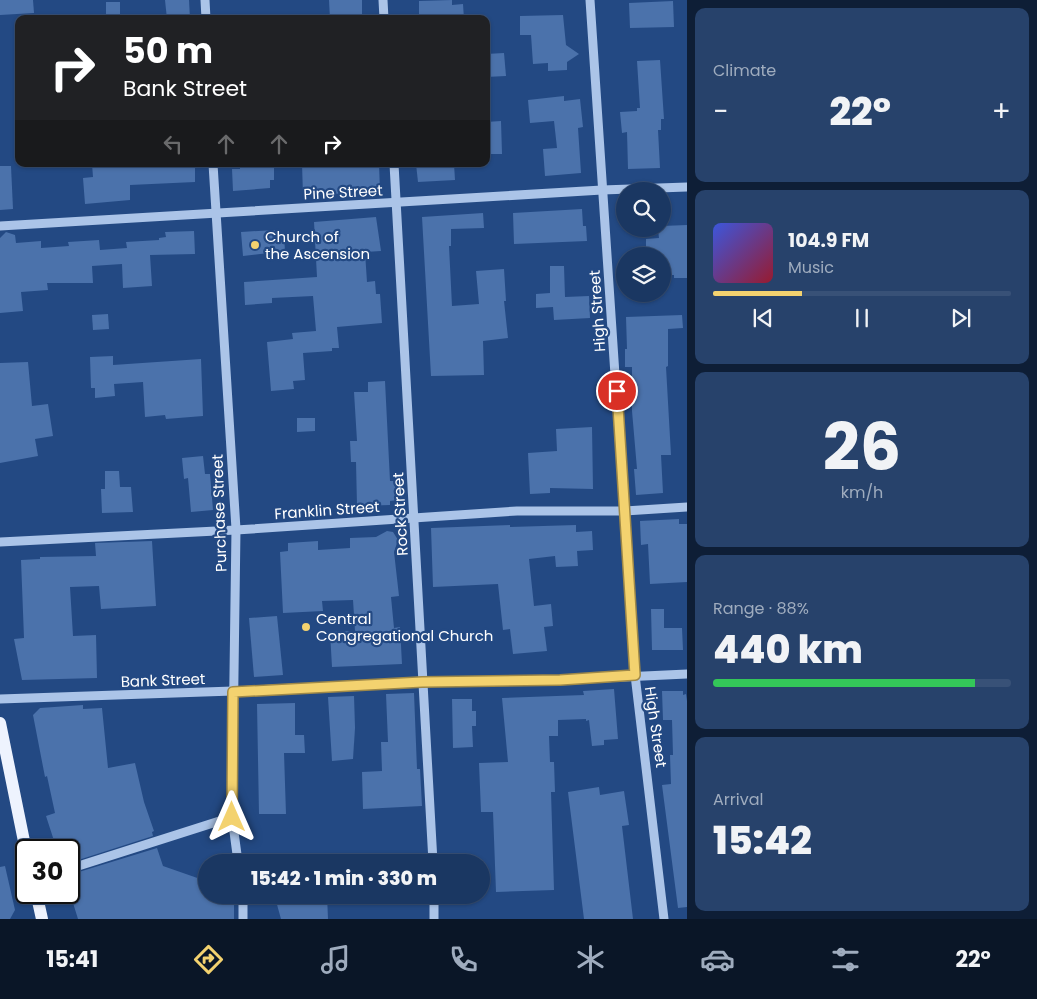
<!DOCTYPE html>
<meta charset="utf-8">
<style>
:root{--surface:#1a3762;--page:#27426b;--text:#f1f3f6;--muted:#9facbe;--line:#385177;--accent:#f3d26f}
body{margin:0;font-family:Poppins,sans-serif;background:var(--page);color:var(--text);height:100vh;display:flex;flex-direction:column;font-size:19px;white-space:nowrap}
*{box-sizing:border-box;margin:0}
p{font-size:16px;color:var(--muted)}
.icon{flex:none;width:28px;height:28px;fill:none;stroke:currentColor;stroke-width:2;stroke-linecap:round;stroke-linejoin:round}
.map{position:relative;flex:1;overflow:hidden}
.drawer{display:flex;flex-direction:column;gap:8px;padding:8px;background:#0e1e36;width:350px}
.drawer>*{flex:none}
.banner{position:absolute;left:15px;top:15px;width:475px;height:152px;border-radius:10px;box-shadow:0 1px 4px #0004,0 0 0 1px var(--line);background:#202124;color:#fff;overflow:hidden}
.buttons{position:absolute;left:616px;top:182px;display:grid;gap:10px}
.buttons a{display:grid;place-items:center;width:55px;height:55px;border-radius:50%;background:var(--surface);box-shadow:0 1px 4px #0004,0 0 0 1px var(--line);font-size:25px}
.speed{position:absolute;left:15px;top:839px;display:flex;gap:10px;font-size:25px;font-weight:700;text-align:center}
.speed>*{display:grid;place-content:center;width:65px;height:65px;border-radius:50%;background:var(--surface);box-shadow:0 1px 4px #0004,0 0 0 1px var(--line);line-height:1}
.speed .limit{border:2px solid #111;border-radius:8px;background:#fff;color:#111}
.pin{position:absolute;display:grid;place-items:center;width:42px;height:42px;color:#fff;margin:-21px;border:2px solid #fff;border-radius:50%;box-shadow:0 1px 5px #0007}
.me{position:absolute;width:55px;margin:-28px;rotate:0deg;stroke-linejoin:round;filter:drop-shadow(0 0 4px #0008)}
.turn{display:flex;align-items:center;gap:18px;height:105px;padding:0 25px;font-size:22px}
.turn .icon{width:65px;height:65px;stroke-width:2.5}
.turn b{display:block;font-size:35px;line-height:42px}
.lanes{display:flex;align-items:center;height:48px;padding:0 25px;background:#0003;justify-content:center;gap:25px;direction:ltr}
.lanes .off{opacity:.35}
.big{font-size:38px;font-weight:800;line-height:1.1}
.drawer .widget{flex:1;display:flex;flex-direction:column;justify-content:center;gap:8px;min-width:0;padding:0 18px;border-radius:10px;background:var(--page)}
.drawer .dial{align-items:center;gap:0}
.dial b{font-size:65px;line-height:1}
.song{display:flex;align-items:center;gap:15px}
.cover{width:60px;height:60px;border-radius:8px;background:linear-gradient(135deg,hsl(230 70% 55%),hsl(350 70% 35%))}
.played{height:5px;border-radius:2px;background:linear-gradient(90deg,var(--accent) 30%,var(--line) 30%)}
.keys{display:flex;justify-content:space-around;direction:ltr}
.heat{display:flex;justify-content:space-between;align-items:center;font-size:28px;direction:ltr}
.charge{height:8px;border-radius:4px;background:linear-gradient(90deg,#34c759 88%,var(--line) 0)}
.trip{position:absolute;left:198px;top:854px;width:292px;height:50px;border-radius:25px;background:var(--surface);box-shadow:0 1px 4px #0004,0 0 0 1px var(--line);font-weight:800;line-height:50px;text-align:center}
.dock{display:flex;height:80px;justify-content:space-around;align-items:center;background:#0a1627;color:var(--muted)}
.dock .icon{width:35px;height:35px}
.dock .on{color:var(--accent)}
.dock b{font-size:22px;color:var(--text)}
main{display:flex;flex:1;min-height:0}
.map>svg:first-child{display:block}
</style>
<main>
<div class="map">
<svg width="687" height="919" viewBox="0 0 687 919">
<rect width="100%" height="100%" fill="#234983"/>
<g fill="#4b72ab">
<path d="M0 0H33L34 13 0 15Z"/>
<path d="M165 0H189L190 19H167Z"/>
<path d="M329 0H362V19H330Z"/>
<path d="M452 0V5L463 4 464 19H419V1Z"/>
<path d="M673 1 674 27 630 28 629 3Z"/>
<rect x="106" y="2" width="14" height="17"/>
<path d="M563 15 566 45 579 54 567 62V70L548 71V63L533 64 531 35H520V16Z"/>
<path d="M504 53 506 76 486 77V54Z"/>
<path d="M660 60 664 119H661V130H658L660 168 628 169 627 132 622 133 620 112 637 111V108H640L637 61Z"/>
<path d="M564 96V101L580 99 583 127 578 128 581 173 545 176 543 149 557 148 554 121 530 123 528 100Z"/>
<path d="M501 121 502 154H486V122Z"/>
<path d="M92 164H195V182L130 185V200L85 204 83 178 93 177Z"/>
<path d="M267 164V167H274V180H270V188L233 191 232 169H240V165Z"/>
<path d="M302 164H379L380 191 303 196Z"/>
<path d="M416 164H454L455 180 418 182Z"/>
<path d="M0 166H11L13 209 0 210Z"/>
<path d="M582 209 583 226H586L587 241 514 244 513 213Z"/>
<path d="M483 213 484 228 451 229V246H449L452 306 479 304 476 271 504 269 506 301H504L508 338 483 341 484 375 431 376 422 217Z"/>
<path d="M376 217 381 251 365 252 367 282 375 281 376 294H380L382 323 337 327 339 348H332V351L303 353 305 380 293 381 294 389 271 391 267 342 293 339 292 333 316 331 313 296 272 298V303L245 305 244 282 317 277 314 222Z"/>
<path d="M687 225V278H674V275H662V256H646V239L659 238 658 229H662V226Z"/>
<path d="M275 230V234L284 233 285 251 243 256 241 232Z"/>
<path d="M194 231 195 254 150 255 152 286 123 288 122 264 92 266 93 283H47L48 290 21 292 23 311 0 313V238L6 232 15 235 16 243 41 241V248L69 246 68 242 99 240 100 250 127 248 126 242 159 240V238L166 237 165 232Z"/>
<path d="M550 266H564L565 297 589 296 590 318 554 320 553 307 536 308V294L550 293Z"/>
<path d="M108 314 109 329 93 330 92 315Z"/>
<path d="M682 315 683 328 668 329V366L666 367 671 455H661L663 493 636 495 634 469H637L632 411V367H625V349H627L626 317Z"/>
<path d="M113 356V365L201 359 203 416 166 419 165 415 145 417 143 382 114 384 115 396 95 398V388H91L90 357Z"/>
<path d="M28 362 32 406 48 404 53 436 35 439 38 456 0 463V363Z"/>
<path d="M385 381 390 481H399L400 500 390 501V505L357 506 356 462H351L350 441H357L354 392H368V382Z"/>
<path d="M297 418H315V431L297 432Z"/>
<path d="M592 427 593 489 550 488V493L530 494 528 453 557 451 556 429Z"/>
<path d="M203 456 205 474H210L213 510 191 512 188 478 184 479 182 458Z"/>
<path d="M105 471H119L120 487H131L133 512 102 513 101 489H105Z"/>
<path d="M679 519V524H687V582L650 584 648 544 641 545 640 521Z"/>
<path d="M510 525V527L576 525V532L592 531 593 550 577 551 578 566 556 567 555 556 529 559 534 606 551 604 553 626 544 627 547 651 513 654 510 629 503 630 498 584 433 587 431 528Z"/>
<path d="M387 531 393 532 398 540 394 552 399 596 391 597 394 628 400 627 402 664 332 667 330 632 355 631 353 600 322 601 323 611 283 613 280 552 288 551V543L318 541V550L350 548V538L376 537Z"/>
<path d="M152 541 156 606 101 609 99 586 70 587 73 636 96 635 97 678 22 680 14 639 24 638 21 560 40 559V557L96 556 95 543Z"/>
<path d="M651 609H664V628H682L683 650H652Z"/>
<path d="M277 616 283 675 254 677 249 618Z"/>
<path d="M614 689 618 739 604 740V745L592 746 589 720 586 721V719L558 720V736H549L550 762H554L555 792H551L554 890 496 892 493 812H481L479 763 508 762 502 698 584 695 583 691Z"/>
<path d="M662 691H683V695L686 694 687 701V907L678 908 662 785 671 784 670 755H673L672 720H663Z"/>
<path d="M414 693 417 769H420L422 806 363 809 362 772 382 771 381 742H388L386 694Z"/>
<path d="M354 696 355 728 353 759 332 761 328 697Z"/>
<path d="M452 699H472V711H476V726H472L473 747 453 748Z"/>
<path d="M295 703V735H304L305 753H284L286 814H259L257 704Z"/>
<path d="M83 705V709L102 708 108 768 135 763 144 802 154 831 152 832 153 836 69 863V850H57L46 816 55 813 47 776 45 777 33 715 40 708Z"/>
<path d="M599 787 600 795 624 791 629 825 622 826 633 919H584L568 792Z"/>
<path d="M157 848 163 866 206 881V895H234V919H78L69 890V875Z"/>
<path d="M5 866 15 910 10 919H0V867Z"/>
<path d="M289 895H327L328 919H281L276 901 289 898Z"/>
</g>
<g fill="none" stroke-linecap="round" stroke-linejoin="round">
<g stroke="#abc4e8" stroke-width="9">
<path d="M205 0 206 19"/>
<path d="M383 0 384 19"/>
<path d="M590 0 635 675 664 919"/>
<path d="M213 164 236 529 232 817 238 862"/>
<path d="M394 164 433 862"/>
<path d="M0 226 602 190 687 187"/>
<path d="M0 542 236 530 517 511H625L687 507"/>
<path d="M0 699 233 691 422 682 559 680 687 674"/>
<path d="M69 869 232 817"/>
<path d="M434 895V919"/>
<path d="M243 919V895"/>
</g>
<g stroke="#eef3fe" stroke-width="12">
<path d="M0 723 26 851"/>
<path d="M36 892 42 919"/>
</g>
</g>
<g fill="none" stroke-linecap="round" stroke-linejoin="round">
<defs>
<path id="route" d="M232 817 233 692 422 682 560 680 635 675 617 391"/>
</defs>
<use href="#route" stroke="#9e8848" stroke-width="12"/>
<use href="#route" stroke="#f3d26f" stroke-width="9"/>
</g>
<g fill="#f3d26f" stroke="#234983" stroke-width="2">
<circle cx="255" cy="245" r="5"/>
<circle cx="306" cy="627" r="5"/>
</g>
<g text-anchor="middle" dominant-baseline="central" stroke-width="4.5" stroke-linejoin="round" paint-order="stroke">
<g font-size="15" fill="#fff" stroke="#234983">
<text transform="translate(343 192) rotate(-3)">Pine Street</text>
<text transform="translate(597 311) rotate(-94)">High Street</text>
<text transform="translate(327 510) rotate(-4)">Franklin Street</text>
<text transform="translate(219 513) rotate(-92)">Purchase Street</text>
<text transform="translate(400 514) rotate(-93)">Rock Street</text>
<text transform="translate(163 680) rotate(-2)">Bank Street</text>
<text transform="translate(656 727) rotate(82)">High Street</text>
</g>
<g font-size="15" fill="#fff" stroke="#234983" text-anchor="start">
<text x="265" y="236">Church of<tspan x="265" dy="17">the Ascension</tspan></text>
<text x="316" y="618">Central<tspan x="316" dy="17">Congregational Church</tspan></text>
</g>
</g>
</svg>
<div class="buttons">
<a><svg class="icon" aria-label="search" viewBox="0 0 24 24"><circle cx="10" cy="10" r="6"/><path d="M15 15l6 6"/></svg></a>
<a><svg class="icon" aria-label="layers" viewBox="0 0 24 24"><path d="M12 4l9 5-9 5-9-5zM3 14l9 5 9-5"/></svg></a>
</div>
<div class="speed"><div class="limit">30</div></div>
<div class="pin" style="left:617px;top:391px;background:#d93025"><svg class="icon" aria-label="arrive" viewBox="0 0 24 24"><path d="M6 21V4h12l-3 4 3 4H6"/></svg></div>
<svg class="me" style="left:232px;top:817px" viewBox="-20 -20 40 40"><path d="M0-17L14 15 0 8-14 15z" fill="#f3d26f" stroke="#fff" stroke-width="4"/></svg>
<div class="trip">15:42 · 1 min · 330 m</div>
<div class="banner">
<div class="turn"><svg class="icon" aria-label="right" viewBox="0 0 24 24"><path d="M7 20v-9h11M14 6l5 5-5 5"/></svg><div><b>50 m</b>Bank Street</div></div>
<div class="lanes"><svg class="icon off" aria-label="left" viewBox="0 0 24 24"><path d="M17 20v-9H6M10 6l-5 5 5 5"/></svg><svg class="icon off" aria-label="ahead" viewBox="0 0 24 24"><path d="M12 20V5M6 11l6-6 6 6"/></svg><svg class="icon off" aria-label="ahead" viewBox="0 0 24 24"><path d="M12 20V5M6 11l6-6 6 6"/></svg><svg class="icon" aria-label="right" viewBox="0 0 24 24"><path d="M7 20v-9h11M14 6l5 5-5 5"/></svg></div>
</div>
</div>
<section class="drawer">
<div class="widget"><p>Climate</p>
<div class="heat"><a>−</a><b class="big">22°</b><a>+</a></div>
</div>
<div class="widget">
<div class="song"><i class="cover"></i><div><b>104.9 FM</b><p>Music</p></div></div>
<div class="played"></div>
<div class="keys"><svg class="icon" aria-label="previous" viewBox="0 0 24 24"><path d="M18 5L8 12l10 7zM5 5v14"/></svg><svg class="icon" aria-label="pause" viewBox="0 0 24 24"><path d="M8 5v14M16 5v14"/></svg><svg class="icon" aria-label="next" viewBox="0 0 24 24"><path d="M6 5l10 7-10 7zM19 5v14"/></svg></div>
</div>
<div class="widget dial"><b>26</b><p>km/h</p></div>
<div class="widget"><p>Range · 88%</p><b class="big">440 km</b><div class="charge"></div></div>
<div class="widget"><p>Arrival</p><b class="big">15:42</b></div>
</section>
</main>
<nav class="dock">
<b>15:41</b>
<svg class="icon on" aria-label="directions" viewBox="0 0 24 24"><path d="M12 3l9 9-9 9-9-9zM9 14v-3h6M13 9l2 2-2 2"/></svg>
<svg class="icon" aria-label="music" viewBox="0 0 24 24"><path d="M9 18V5l10-2v13"/><circle cx="6" cy="18" r="3"/><circle cx="16" cy="16" r="3"/></svg>
<svg class="icon" aria-label="phone" viewBox="0 0 24 24"><path d="M5 4h4l2 5-3 2q2 4 5 5l2-3 5 2v4C11 20 4 13 5 4z"/></svg>
<svg class="icon" aria-label="climate" viewBox="0 0 24 24"><path d="M12 3v18M4 7l16 10M4 17L20 7"/></svg>
<svg class="icon" aria-label="car" viewBox="0 0 24 24"><path d="M5 17H2v-5l4-1 3-4h7l3 4 3 1v5h-3M9 17h6M6 11h13"/><circle cx="7" cy="17" r="2"/><circle cx="17" cy="17" r="2"/></svg>
<svg class="icon" aria-label="filters" viewBox="0 0 24 24"><path d="M4 7h16M4 17h16"/><circle cx="9" cy="7" r="2"/><circle cx="15" cy="17" r="2"/></svg>
<b>22°</b>
</nav>
